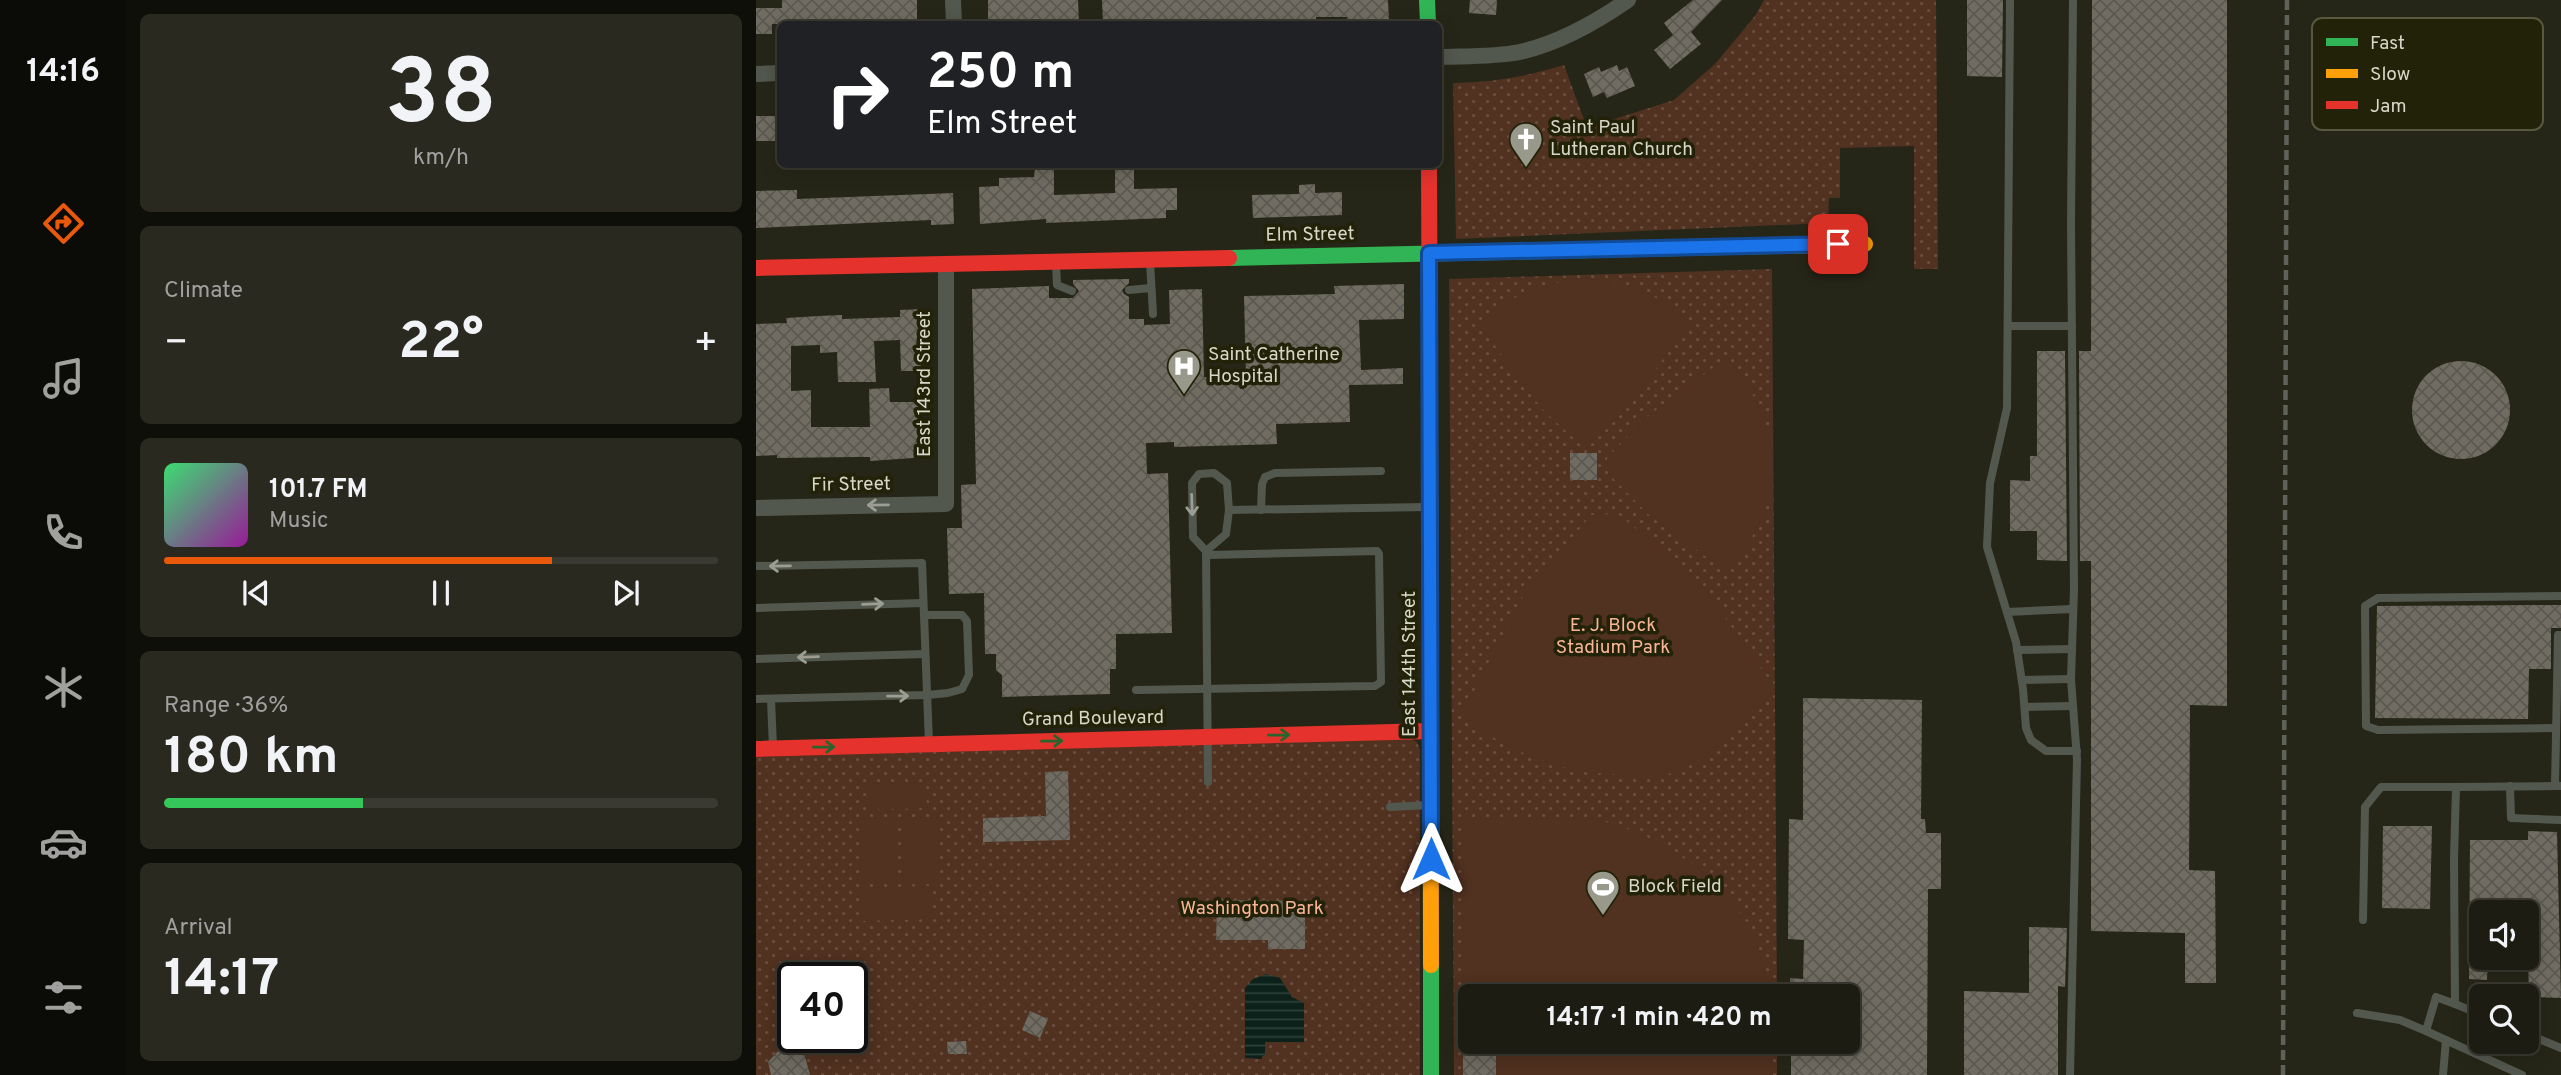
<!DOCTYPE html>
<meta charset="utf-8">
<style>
:root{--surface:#1c1c12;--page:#292920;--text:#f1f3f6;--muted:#a0a19f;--line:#3a3a32;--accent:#ea580c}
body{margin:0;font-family:Overpass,sans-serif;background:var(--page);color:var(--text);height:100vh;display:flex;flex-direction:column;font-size:26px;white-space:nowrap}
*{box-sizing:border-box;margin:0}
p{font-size:23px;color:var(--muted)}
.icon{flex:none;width:38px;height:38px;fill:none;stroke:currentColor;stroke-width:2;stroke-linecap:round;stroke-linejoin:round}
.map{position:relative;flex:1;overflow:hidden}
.sheet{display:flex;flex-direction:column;gap:14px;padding:14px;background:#0f0f0a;width:630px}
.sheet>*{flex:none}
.hud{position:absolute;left:21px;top:21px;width:665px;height:147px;border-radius:10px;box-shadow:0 4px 18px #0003,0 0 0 2px var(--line);background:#202124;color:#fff;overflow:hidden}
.tools{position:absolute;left:1713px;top:900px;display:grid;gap:14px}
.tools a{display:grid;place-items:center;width:70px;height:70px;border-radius:10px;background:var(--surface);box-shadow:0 4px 18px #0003,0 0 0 2px var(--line);font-size:35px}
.speed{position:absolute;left:21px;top:962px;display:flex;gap:14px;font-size:35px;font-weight:700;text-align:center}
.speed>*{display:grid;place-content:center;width:91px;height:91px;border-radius:50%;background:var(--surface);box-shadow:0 4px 18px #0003,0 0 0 2px var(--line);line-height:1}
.speed .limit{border:4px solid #111;border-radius:10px;background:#fff;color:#111}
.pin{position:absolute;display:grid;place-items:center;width:60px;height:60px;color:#fff;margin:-30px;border-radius:14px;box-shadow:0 4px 10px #0006}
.me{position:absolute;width:77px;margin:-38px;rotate:0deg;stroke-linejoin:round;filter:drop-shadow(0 0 5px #0008)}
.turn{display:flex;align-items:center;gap:24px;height:147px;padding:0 35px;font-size:32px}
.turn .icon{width:91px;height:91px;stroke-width:2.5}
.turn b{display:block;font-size:49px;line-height:60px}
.big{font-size:52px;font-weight:700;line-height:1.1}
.sheet .widget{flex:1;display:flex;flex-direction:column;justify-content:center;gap:10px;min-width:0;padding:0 24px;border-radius:10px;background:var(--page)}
.sheet .dial{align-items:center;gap:0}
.dial b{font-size:91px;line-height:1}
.song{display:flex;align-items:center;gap:21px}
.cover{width:84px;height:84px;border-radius:10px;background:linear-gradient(135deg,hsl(140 70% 55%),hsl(300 70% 35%))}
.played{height:7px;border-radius:4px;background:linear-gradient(90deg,var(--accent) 70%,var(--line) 70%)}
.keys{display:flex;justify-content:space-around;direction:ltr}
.heat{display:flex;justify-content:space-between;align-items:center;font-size:38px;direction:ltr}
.charge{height:10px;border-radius:5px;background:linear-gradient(90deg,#34c759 36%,var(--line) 0)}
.trip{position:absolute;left:702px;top:984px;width:402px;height:70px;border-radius:10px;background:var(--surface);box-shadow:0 4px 18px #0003,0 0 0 2px var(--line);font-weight:700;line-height:70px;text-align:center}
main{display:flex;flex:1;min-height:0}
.menu{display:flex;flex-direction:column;width:126px;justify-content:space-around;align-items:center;background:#0b0b07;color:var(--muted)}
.menu .icon{width:49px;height:49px}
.menu .active{color:var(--accent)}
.menu b{font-size:32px;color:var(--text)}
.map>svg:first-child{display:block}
</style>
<main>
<nav class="menu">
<b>14:16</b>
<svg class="icon active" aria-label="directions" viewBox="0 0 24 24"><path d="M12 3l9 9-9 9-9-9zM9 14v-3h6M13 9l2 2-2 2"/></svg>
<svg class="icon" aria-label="music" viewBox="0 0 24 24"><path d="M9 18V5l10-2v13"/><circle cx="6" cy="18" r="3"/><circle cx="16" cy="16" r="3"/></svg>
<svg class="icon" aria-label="phone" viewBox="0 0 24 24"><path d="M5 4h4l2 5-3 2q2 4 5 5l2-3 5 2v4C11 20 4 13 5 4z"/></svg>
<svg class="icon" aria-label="climate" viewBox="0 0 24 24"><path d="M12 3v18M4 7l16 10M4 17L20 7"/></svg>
<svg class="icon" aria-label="car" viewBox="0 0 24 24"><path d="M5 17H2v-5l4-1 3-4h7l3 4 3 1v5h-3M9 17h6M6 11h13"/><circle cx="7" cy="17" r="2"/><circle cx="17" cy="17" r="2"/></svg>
<svg class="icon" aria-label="filters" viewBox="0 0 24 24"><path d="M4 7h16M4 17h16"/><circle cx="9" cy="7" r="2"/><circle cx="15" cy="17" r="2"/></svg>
</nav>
<section class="sheet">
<div class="widget dial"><b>38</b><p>km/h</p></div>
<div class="widget"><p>Climate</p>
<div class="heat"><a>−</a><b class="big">22°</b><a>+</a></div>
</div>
<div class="widget">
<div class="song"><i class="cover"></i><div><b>101.7 FM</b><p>Music</p></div></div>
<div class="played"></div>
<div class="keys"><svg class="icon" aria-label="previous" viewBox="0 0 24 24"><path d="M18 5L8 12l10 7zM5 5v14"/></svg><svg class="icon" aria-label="pause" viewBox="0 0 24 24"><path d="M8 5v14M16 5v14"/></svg><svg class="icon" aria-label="next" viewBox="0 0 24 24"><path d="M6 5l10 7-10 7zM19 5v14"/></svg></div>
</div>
<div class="widget"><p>Range · 36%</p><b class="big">180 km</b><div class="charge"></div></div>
<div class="widget"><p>Arrival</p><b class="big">14:17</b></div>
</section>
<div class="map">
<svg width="1805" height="1075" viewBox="0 0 1805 1075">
<defs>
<pattern id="grass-dots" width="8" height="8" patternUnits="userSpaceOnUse" patternTransform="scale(1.75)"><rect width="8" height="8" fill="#513120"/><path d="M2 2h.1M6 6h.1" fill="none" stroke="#694e3f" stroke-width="1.8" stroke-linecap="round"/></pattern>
<pattern id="water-rules" width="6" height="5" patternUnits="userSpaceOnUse" patternTransform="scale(1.75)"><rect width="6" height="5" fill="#0b2119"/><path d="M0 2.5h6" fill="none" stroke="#2e4039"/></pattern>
<pattern id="building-cross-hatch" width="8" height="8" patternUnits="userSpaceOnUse" patternTransform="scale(1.75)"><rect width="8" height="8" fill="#706c61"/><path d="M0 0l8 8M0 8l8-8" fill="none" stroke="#5a5850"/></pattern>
</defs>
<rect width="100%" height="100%" fill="#262618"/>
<g fill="url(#grass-dots)" fill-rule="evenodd">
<path d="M1008 0H1180L1182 269H1158V146L1084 148V198H1073L1072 223 700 239 697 83C739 82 768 77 808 65L831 128 918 100 959 64 999 16Z"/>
<path d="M1016 269 1021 996H714V1041H1021V1075H698L693 279Z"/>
<path d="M655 739 661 742 664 750V1075H0V757ZM37 978H96V1038H37Z"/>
</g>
<g fill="#513120">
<path d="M819 279C864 278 901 292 934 323L873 405 836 444H824L786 409 722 323C751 298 780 286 819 279Z"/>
<path d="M971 357C1031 430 1032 500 971 572L893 515 852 473 851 458 888 419Z"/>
<path d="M862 514 943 581 1019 688C992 722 959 758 916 773 906 776 895 775 884 775 864 775 845 774 825 771 791 765 726 741 708 710L766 598 835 515Z"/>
<path d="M170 782 171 808 114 810V784Z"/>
<path d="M183 817 184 881 148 882 147 818Z"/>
<path d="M827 817C890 827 962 870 994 928 1005 947 1008 974 1012 996H714V1041H1015V1075H707L708 820Z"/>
<path d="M139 818 141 882 105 883 103 819Z"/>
<path d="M176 886 177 919 106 921 105 888Z"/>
</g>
<path fill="url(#water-rules)" d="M510 974 524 978 536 997 548 1003V1042H509V1055L506 1056V1059L489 1058V988L497 979Z"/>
<g fill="url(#building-cross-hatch)">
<path d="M26 0H161V24H16V34H0V8H26Z"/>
<path d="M232 0H322L323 24H232Z"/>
<path d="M346 0H632L633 20 591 22V17H560V22L347 24Z"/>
<path d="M714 0H741L740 15 713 13Z"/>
<path d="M937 0H966L935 32 945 44 914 69 898 50 917 35 908 23Z"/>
<path d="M1211 0H1247L1246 77 1211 76Z"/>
<path d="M1336 0H1471V706L1434 705 1433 870 1459 871 1460 983H1429V933L1335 931V561H1324L1323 351H1335Z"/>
<path d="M861 65 863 71 871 67 879 86 851 98 848 92 837 97 828 74 843 67 845 72Z"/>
<rect x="0" y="116" width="24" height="25"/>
<path d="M359 167H378V189L421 188V210H410V218L290 223V219L224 224 223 187 243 186V178L278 177 279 168 298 169V195L359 193Z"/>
<path d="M559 184V193L586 192V215L497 218 496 195 543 194V185Z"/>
<path d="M41 190V199L197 193 198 224 175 225V220L0 228V191Z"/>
<path d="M373 279V283L366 290 368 294 373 297V319H388V325L414 324 413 290 446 289 448 377 490 376 488 296 579 294 578 286 648 284V319L603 320 605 370 647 368V384L593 385 594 422 520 424 521 444 418 447V442L390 443 391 474 412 473 416 633 360 634V669H354V694L246 697V675L240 670V654H229L228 593 193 594 191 528H206L205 485 220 484 216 289 293 286V298H317L323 291 317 284V280Z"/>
<path d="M167 309 168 347H164L165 371H145L144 340 118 341 120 382H82L81 352 64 353V345L35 346V391L55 390V427H114L113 389 133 388 134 402H165V430H170L171 457 114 461V457H100L21 458V455L0 456V324L31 323 30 318 63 316 86 315V319L144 317V310Z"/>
<path d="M1281 351H1309L1311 561 1281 560V531H1254V480L1274 481V456H1281Z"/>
<circle cx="1705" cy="410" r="49"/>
<rect x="814" y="453" width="27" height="27"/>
<path d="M1805 605V628H1795V669H1773L1772 719 1619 718 1621 606Z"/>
<path d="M1047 698 1166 700 1165 819H1169L1170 833H1185V889H1172L1171 1075H1035V1041H1092V996H1034V978L1047 979 1048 940 1032 939 1033 819 1047 820Z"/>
<path d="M312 771 314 840 227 842V818L290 816 289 772Z"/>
<path d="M1627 826H1676L1674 909 1626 908Z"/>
<path d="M1772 831 1801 832 1805 998 1773 997 1771 912H1726V957H1732L1731 980 1713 979 1714 840H1772Z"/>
<path d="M461 900 549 901V949H512V940H460Z"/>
<path d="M1273 927 1311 928 1309 987 1302 986V1075H1208V991L1273 993Z"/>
<path d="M274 1011 292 1019 284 1038 266 1030Z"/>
<path d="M210 1041 211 1054H192L191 1042Z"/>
<rect x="707" y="1041" width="33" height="34"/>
<path d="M26 1047 48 1053 54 1075H15L12 1062Z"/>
</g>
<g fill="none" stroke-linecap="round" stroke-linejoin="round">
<g stroke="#53584f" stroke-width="8">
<path d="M1254 0 1251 408 1234 483 1231 547 1260 642 1267 689 1270 728 1275 740 1290 751H1321"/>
<path d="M394 262 397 314"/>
<path d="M300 264 301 285 316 291"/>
<path d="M373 290 395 288"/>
<path d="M1252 326H1316"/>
<path d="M473 510 671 507"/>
<path d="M505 510 506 484 509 477 519 473 625 471"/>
<path d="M450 551 470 534 473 510 471 483 458 473 443 474 436 483 437 537 450 551 452 782"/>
<path d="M0 566 166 563 173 744"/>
<path d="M0 608 167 603"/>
<path d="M1251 612 1317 609"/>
<path d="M1261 650 1316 649"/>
<path d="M0 659 169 654"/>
<path d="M1266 680 1315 679"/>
<path d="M380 690 619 686 625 682 623 554 621 551 451 555"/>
<path d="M0 699 171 695 192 693 206 689 213 675 211 621 206 615H168"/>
<path d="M15 699 17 748"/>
<path d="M1269 707 1316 706"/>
<path d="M1800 728 1622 730 1610 726 1609 606 1622 598 1805 596"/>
<path d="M1754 786 1755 818 1805 820"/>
<path d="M1799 786 1802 635H1805"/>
<path d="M634 807 673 805"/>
<path d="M1607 920 1609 807 1625 787H1700"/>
<path d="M1699 1004 1680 997 1670 1031 1766 1075"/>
<path d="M1601 1013 1644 1020 1670 1031"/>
<path d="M1726 1015 1699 1004 1698 859 1700 787 1805 786"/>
<path d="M1771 1034 1805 1048"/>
<path d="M1314 1075 1321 759 1315 679 1318 589 1315 223 1317 0"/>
<path d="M1687 1075 1690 1040"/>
</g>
<g stroke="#53584f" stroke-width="16">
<path d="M197 0 198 24"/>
<path d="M682 57C710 56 738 57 764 52 804 43 839 23 872 0"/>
<path d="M0 74 24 73"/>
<path d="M0 508 190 504V264"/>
</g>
<g stroke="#30b455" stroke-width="16">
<path d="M671 0 672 24"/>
<path d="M473 258 1017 246"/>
<path d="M675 965V1075"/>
</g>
<g stroke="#ff9f0a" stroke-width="16">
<path d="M1017 246 1109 244"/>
<path d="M674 433 675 965"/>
</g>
<g stroke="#e5322d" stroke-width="16">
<path d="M673 164 674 433"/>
<path d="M0 268 473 258"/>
<path d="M0 749 675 731"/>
</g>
<path stroke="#5e6259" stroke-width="4.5" stroke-dasharray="10 5" stroke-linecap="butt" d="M1527 1075 1531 0"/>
</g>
<defs><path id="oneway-shaft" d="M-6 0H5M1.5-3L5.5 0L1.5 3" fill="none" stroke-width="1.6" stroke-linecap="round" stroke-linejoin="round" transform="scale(1.75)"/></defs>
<g stroke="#9b9e91">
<use href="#oneway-shaft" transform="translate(122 505) rotate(179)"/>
<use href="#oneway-shaft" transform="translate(436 505) rotate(88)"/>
<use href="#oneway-shaft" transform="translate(24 566) rotate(179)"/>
<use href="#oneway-shaft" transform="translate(117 604) rotate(-2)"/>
<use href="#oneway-shaft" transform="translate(52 657) rotate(178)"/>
<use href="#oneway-shaft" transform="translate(142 696) rotate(-1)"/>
</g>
<g stroke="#28642b">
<use href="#oneway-shaft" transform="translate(523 735) rotate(-1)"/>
<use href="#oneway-shaft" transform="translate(296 741) rotate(-1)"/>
<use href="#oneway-shaft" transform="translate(68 747) rotate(-1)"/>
</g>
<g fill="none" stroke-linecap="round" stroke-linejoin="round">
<defs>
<path id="route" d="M675 859 673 253 1082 244"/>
</defs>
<use href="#route" stroke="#114b97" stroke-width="18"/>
<use href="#route" stroke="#1a73e8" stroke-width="12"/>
</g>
<defs>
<symbol id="church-pin" viewBox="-11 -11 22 30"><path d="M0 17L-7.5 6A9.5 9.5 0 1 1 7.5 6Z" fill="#98998a" stroke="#222208"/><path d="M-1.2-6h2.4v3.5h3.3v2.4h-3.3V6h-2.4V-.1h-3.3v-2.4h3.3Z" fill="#fff"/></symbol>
<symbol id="hospital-pin" viewBox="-11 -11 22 30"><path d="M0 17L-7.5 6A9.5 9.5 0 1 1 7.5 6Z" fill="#98998a" stroke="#222208"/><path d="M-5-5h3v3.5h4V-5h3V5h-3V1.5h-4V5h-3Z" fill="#fff"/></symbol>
<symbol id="stadium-pin" viewBox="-11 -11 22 30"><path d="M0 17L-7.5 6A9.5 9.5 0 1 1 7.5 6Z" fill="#98998a" stroke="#222208"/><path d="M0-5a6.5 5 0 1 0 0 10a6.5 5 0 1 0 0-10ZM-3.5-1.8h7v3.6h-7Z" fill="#fff"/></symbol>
</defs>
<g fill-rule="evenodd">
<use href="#church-pin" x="751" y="120" width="38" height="52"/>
<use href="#hospital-pin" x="409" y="347" width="38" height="52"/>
<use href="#stadium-pin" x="828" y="868" width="38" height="52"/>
</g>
<g text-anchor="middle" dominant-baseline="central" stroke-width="7" stroke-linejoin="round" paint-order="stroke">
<g font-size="19" fill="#d6d7c7" stroke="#222208" text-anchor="start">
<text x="794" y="128">Saint Paul<tspan x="794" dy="22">Lutheran Church</tspan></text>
<text x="452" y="355">Saint Catherine<tspan x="452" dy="22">Hospital</tspan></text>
<text x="872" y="887">Block Field</text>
</g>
<g font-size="19" fill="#d6d7c7" stroke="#222208">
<text transform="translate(554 235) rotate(-1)">Elm Street</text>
<text transform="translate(169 384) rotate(-90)">East 143rd Street</text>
<text transform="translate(95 485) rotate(-1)">Fir Street</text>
<text transform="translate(654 664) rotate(-90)">East 144th Street</text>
<text transform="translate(337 719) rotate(-1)">Grand Boulevard</text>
</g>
<g font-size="19" fill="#f9b595" stroke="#222208">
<text x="857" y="626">E. J. Block<tspan x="857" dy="22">Stadium Park</tspan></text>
<text x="496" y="909">Washington Park</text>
</g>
</g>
<rect x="1556" y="18" width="231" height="112" rx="10" fill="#222208" stroke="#585841" stroke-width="2"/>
<rect x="1570" y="38" width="32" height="8" fill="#30b455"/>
<rect x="1570" y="69" width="32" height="9" fill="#ff9f0a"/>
<rect x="1570" y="101" width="32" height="8" fill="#e5322d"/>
<g font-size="19" fill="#d6d7c7">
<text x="1614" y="49">Fast</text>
<text x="1614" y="80">Slow</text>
<text x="1614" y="112">Jam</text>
</g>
</svg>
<div class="tools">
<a><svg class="icon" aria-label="sound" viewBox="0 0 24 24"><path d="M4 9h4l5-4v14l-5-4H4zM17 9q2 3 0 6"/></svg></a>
<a><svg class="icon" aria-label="search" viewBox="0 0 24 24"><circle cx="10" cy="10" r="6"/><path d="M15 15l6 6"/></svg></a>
</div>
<div class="speed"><div class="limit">40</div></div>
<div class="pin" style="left:1082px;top:244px;background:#d93025"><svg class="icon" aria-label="arrive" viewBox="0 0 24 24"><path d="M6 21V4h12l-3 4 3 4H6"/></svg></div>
<svg class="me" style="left:675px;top:859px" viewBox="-20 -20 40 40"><path d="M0-17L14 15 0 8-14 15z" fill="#1a73e8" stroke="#fff" stroke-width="4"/></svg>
<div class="trip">14:17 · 1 min · 420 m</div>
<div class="hud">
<div class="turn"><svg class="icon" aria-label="right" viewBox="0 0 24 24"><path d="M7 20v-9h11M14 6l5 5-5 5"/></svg><div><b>250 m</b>Elm Street</div></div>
</div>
</div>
</main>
